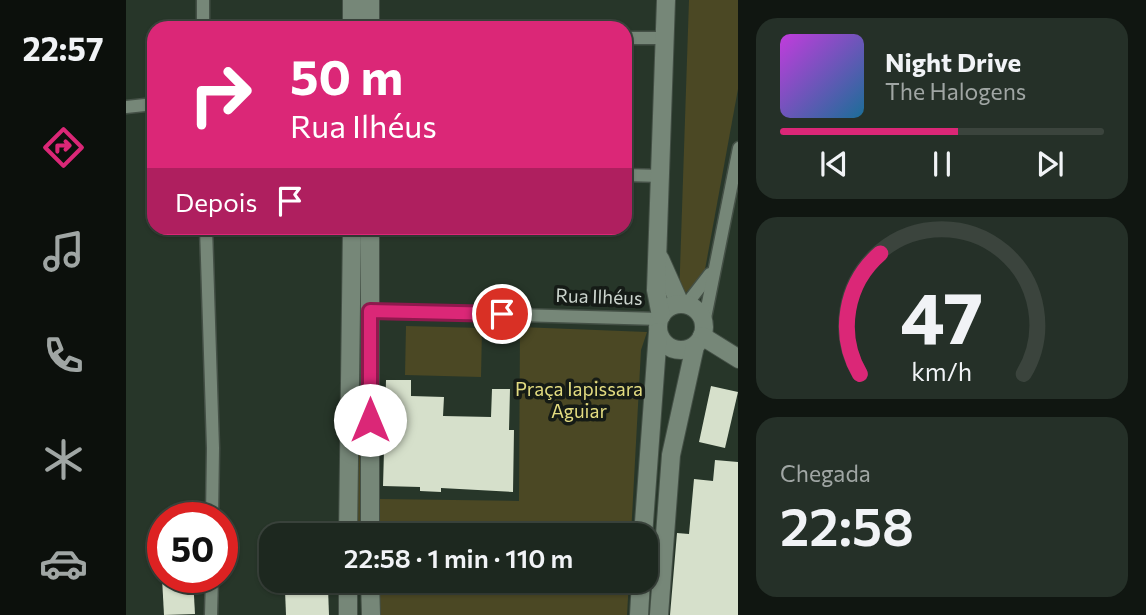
<!DOCTYPE html>
<html lang="pt">
<meta charset="utf-8">
<style>
:root{--surface:#1d281f;--page:#253028;--text:#f1f3f6;--muted:#a0a6a4;--line:#3b443d;--accent:#db2777}
body{margin:0;font-family:Commissioner,sans-serif;background:var(--page);color:var(--text);height:100vh;display:flex;flex-direction:column;font-size:26px;white-space:nowrap}
*{box-sizing:border-box;margin:0}
p{font-size:23px;color:var(--muted)}
.icon{flex:none;width:38px;height:38px;fill:none;stroke:currentColor;stroke-width:2;stroke-linecap:round;stroke-linejoin:round}
.map{position:relative;flex:1;overflow:hidden}
.details{display:flex;flex-direction:column;gap:18px;padding:18px;background:#101611;width:408px}
.details>*{flex:none}
.banner{position:absolute;left:21px;top:21px;width:485px;height:214px;border-radius:21px;box-shadow:0 2px 5px #0004,0 0 0 2px var(--line);background:#db2777;color:#fff;overflow:hidden}
.speed{position:absolute;left:21px;top:502px;display:flex;gap:14px;font-size:35px;font-weight:700;text-align:center}
.speed>*{display:grid;place-content:center;width:91px;height:91px;border-radius:50%;background:var(--surface);box-shadow:0 2px 5px #0004,0 0 0 2px var(--line);line-height:1}
.speed .limit{border:10px solid #d22;background:#fff;color:#111}
.pin{position:absolute;display:grid;place-items:center;width:60px;height:60px;color:#fff;margin:-30px;border:4px solid #fff;border-radius:50%;box-shadow:0 2px 7px #0007}
.me{position:absolute;width:77px;margin:-38px;rotate:0deg;stroke-linejoin:round;filter:drop-shadow(0 0 5px #0008)}
.turn{display:flex;align-items:center;gap:24px;height:147px;padding:0 28px;font-size:32px}
.turn .icon{width:91px;height:91px;stroke-width:2.5}
.turn b{display:block;font-size:49px;line-height:60px}
.then{display:flex;align-items:center;height:66px;padding:0 28px;background:#0003;gap:14px;font-size:26px}
.big{font-size:52px;font-weight:600;line-height:1.1}
.details .card{flex:1;display:flex;flex-direction:column;justify-content:center;gap:10px;min-width:0;padding:0 24px;border-radius:21px;background:var(--page)}
.details .dial{align-items:center;gap:0}
.dial svg{height:182px;overflow:visible;fill:none;stroke:var(--line);stroke-width:7;stroke-linecap:round;text-anchor:middle}
.dial text{fill:var(--text);stroke:none}
.song{display:flex;align-items:center;gap:21px}
.cover{width:84px;height:84px;border-radius:10px;background:linear-gradient(135deg,hsl(290 70% 55%),hsl(200 70% 35%))}
.played{height:7px;border-radius:4px;background:linear-gradient(90deg,var(--accent) 55%,var(--line) 55%)}
.keys{display:flex;justify-content:space-around;direction:ltr}
.trip{position:absolute;left:133px;top:523px;width:399px;height:70px;border-radius:21px;background:var(--surface);box-shadow:0 2px 5px #0004,0 0 0 2px var(--line);font-weight:600;line-height:70px;text-align:center}
main{display:flex;flex:1;min-height:0}
.tabs{display:flex;flex-direction:column;width:126px;justify-content:space-around;align-items:center;background:#0c100c;color:var(--muted)}
.tabs .icon{width:49px;height:49px}
.tabs .on{color:var(--accent)}
.tabs b{font-size:32px;color:var(--text)}
.map>svg:first-child{display:block}
</style>
<main>
<nav class="tabs">
<b>22:57</b>
<svg class="icon on" aria-label="directions" viewBox="0 0 24 24"><path d="M12 3l9 9-9 9-9-9zM9 14v-3h6M13 9l2 2-2 2"/></svg>
<svg class="icon" aria-label="music" viewBox="0 0 24 24"><path d="M9 18V5l10-2v13"/><circle cx="6" cy="18" r="3"/><circle cx="16" cy="16" r="3"/></svg>
<svg class="icon" aria-label="phone" viewBox="0 0 24 24"><path d="M5 4h4l2 5-3 2q2 4 5 5l2-3 5 2v4C11 20 4 13 5 4z"/></svg>
<svg class="icon" aria-label="climate" viewBox="0 0 24 24"><path d="M12 3v18M4 7l16 10M4 17L20 7"/></svg>
<svg class="icon" aria-label="car" viewBox="0 0 24 24"><path d="M5 17H2v-5l4-1 3-4h7l3 4 3 1v5h-3M9 17h6M6 11h13"/><circle cx="7" cy="17" r="2"/><circle cx="17" cy="17" r="2"/></svg>
</nav>
<div class="map">
<svg width="613" height="615" viewBox="0 0 613 615">
<rect width="100%" height="100%" fill="#273629"/>
<g fill="#4b4824">
<path d="M563 0H612V89L578 275 553 299Z"/>
<path d="M229 321 234 326V535L224 536Z"/>
<path d="M280 326 356 328 355 377 279 375Z"/>
<path d="M394 327 521 332 515 350 505 535H253V499L393 501Z"/>
<path d="M253 581H503L501 615H253Z"/>
</g>
<g fill="#d6e0cb">
<path d="M260 380H285V396L318 397 317 416 365 417 366 389H384L383 430H388L387 492 315 488V492L294 491V487L257 486Z"/>
<path d="M585 386 612 392 599 448 573 442Z"/>
<path d="M589 460 613 462V615H544L551 533 563 534 568 479 587 481Z"/>
<path d="M36 578H67L69 614 38 615Z"/>
<path d="M202 588 203 615H160L159 590Z"/>
</g>
<g fill="none" stroke-linecap="round" stroke-linejoin="round">
<defs>
<g id="street">
<path d="M77 28V0"/>
<path d="M499 38H539"/>
<path d="M0 107 28 104"/>
<path d="M499 175 536 176"/>
<path d="M80 228 87 448 86 518"/>
<path d="M560 305 584 274"/>
<path d="M244 311 534 319"/>
<path d="M578 323 613 148"/>
<path d="M85 615 86 578"/>
</g>
<g id="secondary">
<path d="M226 28V0"/>
<path d="M244 28V0"/>
<path d="M244 228V536"/>
<path d="M534 259 554 304"/>
<circle cx="555" cy="327" r="23"/>
<path d="M535 316 530 290 540 0"/>
<path d="M576 336 613 359"/>
<path d="M222 536 226 228"/>
<path d="M517 536 532 332"/>
<path d="M222 581V615"/>
<path d="M244 581 245 615"/>
<path d="M513 615 515 581"/>
<path d="M533 615 545 455 569 346"/>
</g>
</defs>
<use href="#street" stroke="#445046" stroke-width="15"/>
<use href="#secondary" stroke="#445046" stroke-width="20"/>
<use href="#street" stroke="#768778" stroke-width="12"/>
<use href="#secondary" stroke="#768778" stroke-width="18"/>
</g>
<g fill="none" stroke-linecap="round" stroke-linejoin="round">
<defs>
<path id="route" d="M244 420V311L376 314"/>
</defs>
<use href="#route" stroke="#8e194d" stroke-width="18"/>
<use href="#route" stroke="#db2777" stroke-width="12"/>
</g>
<g text-anchor="middle" dominant-baseline="central" stroke-width="7" stroke-linejoin="round" paint-order="stroke">
<g font-size="19" fill="#cbd4cd" stroke="#151b16">
<text transform="translate(473 296) rotate(2)">Rua Ilhéus</text>
</g>
<g font-size="19" fill="#e2db80" stroke="#151b16">
<text x="453" y="388">Praça Iapissara<tspan x="453" dy="22">Aguiar</tspan></text>
</g>
</g>
</svg>
<div class="speed"><div class="limit">50</div></div>
<div class="pin" style="left:376px;top:314px;background:#d93025"><svg class="icon" aria-label="arrive" viewBox="0 0 24 24"><path d="M6 21V4h12l-3 4 3 4H6"/></svg></div>
<svg class="me" style="left:244px;top:420px" viewBox="-20 -20 40 40"><circle r="19" fill="#fff"/><path d="M0-13L10 11 0 6-10 11z" fill="#db2777"/></svg>
<div class="trip">22:58 · 1 min · 110 m</div>
<div class="banner">
<div class="turn"><svg class="icon" aria-label="right" viewBox="0 0 24 24"><path d="M7 20v-9h11M14 6l5 5-5 5"/></svg><div><b>50 m</b>Rua Ilhéus</div></div>
<div class="then">Depois<svg class="icon" aria-label="arrive" viewBox="0 0 24 24"><path d="M6 21V4h12l-3 4 3 4H6"/></svg></div>
</div>
</div>
<section class="details">
<div class="card">
<div class="song"><i class="cover"></i><div><b>Night Drive</b><p>The Halogens</p></div></div>
<div class="played"></div>
<div class="keys"><svg class="icon" aria-label="previous" viewBox="0 0 24 24"><path d="M18 5L8 12l10 7zM5 5v14"/></svg><svg class="icon" aria-label="pause" viewBox="0 0 24 24"><path d="M8 5v14M16 5v14"/></svg><svg class="icon" aria-label="next" viewBox="0 0 24 24"><path d="M6 5l10 7-10 7zM19 5v14"/></svg></div>
</div>
<div class="card dial"><svg viewBox="0 0 100 80">
<path d="M14 69A42 42 0 1 1 86 69"/>
<path d="M14 69A42 42 0 0 1 23 16" stroke="#db2777"/>
<text x="50" y="56" font-size="32" font-weight="700">47</text>
<text x="50" y="72" font-size="11">km/h</text>
</svg></div>
<div class="card"><p>Chegada</p><b class="big">22:58</b></div>
</section>
</main>
